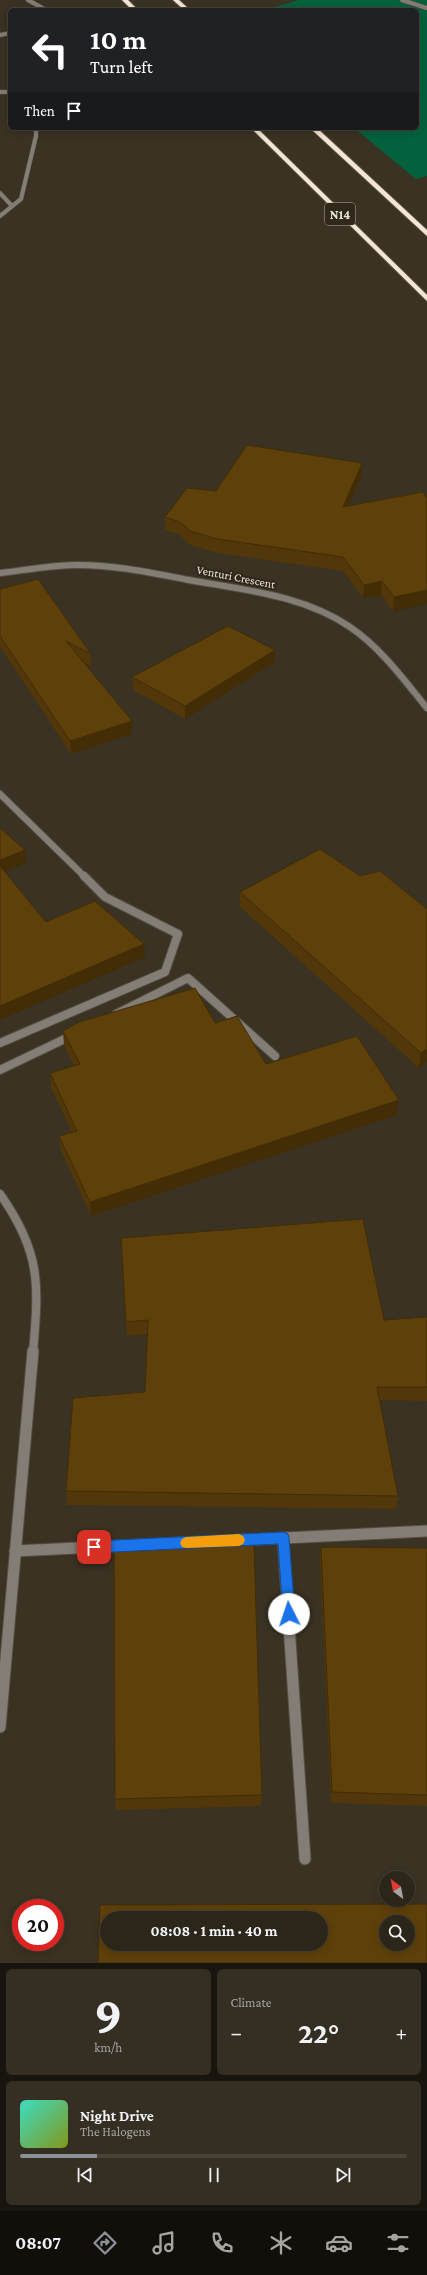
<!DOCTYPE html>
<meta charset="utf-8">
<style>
:root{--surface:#2c261a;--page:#342e23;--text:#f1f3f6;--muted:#a6a5a2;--line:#484339;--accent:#8c9099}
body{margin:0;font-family:"Crimson Pro",serif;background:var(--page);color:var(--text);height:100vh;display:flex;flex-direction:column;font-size:15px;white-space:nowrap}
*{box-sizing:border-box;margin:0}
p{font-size:13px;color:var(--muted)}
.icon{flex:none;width:22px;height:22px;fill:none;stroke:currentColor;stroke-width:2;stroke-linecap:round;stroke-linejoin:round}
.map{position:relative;height:1963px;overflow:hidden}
.sheet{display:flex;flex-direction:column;gap:6px;padding:6px;background:#18150e;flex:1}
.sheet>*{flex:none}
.top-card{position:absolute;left:8px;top:8px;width:411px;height:122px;border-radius:6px;box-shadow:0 2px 10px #0003,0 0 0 1px var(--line);background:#202124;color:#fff;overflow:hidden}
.needle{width:26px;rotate:328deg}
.tools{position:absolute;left:379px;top:1871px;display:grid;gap:8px}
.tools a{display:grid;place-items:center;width:36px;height:36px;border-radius:50%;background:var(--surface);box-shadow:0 2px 10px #0003,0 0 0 1px var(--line);font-size:20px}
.speed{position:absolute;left:12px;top:1899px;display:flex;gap:8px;font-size:20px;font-weight:700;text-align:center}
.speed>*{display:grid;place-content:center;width:52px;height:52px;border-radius:50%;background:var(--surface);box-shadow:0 2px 10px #0003,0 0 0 1px var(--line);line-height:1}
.speed .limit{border:6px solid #d22;background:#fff;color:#111}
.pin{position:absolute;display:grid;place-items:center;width:34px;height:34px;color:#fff;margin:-17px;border-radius:8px;box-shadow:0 2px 6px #0006}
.me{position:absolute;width:44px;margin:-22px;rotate:356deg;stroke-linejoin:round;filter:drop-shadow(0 0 3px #0008)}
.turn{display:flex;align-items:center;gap:14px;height:84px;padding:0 16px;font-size:18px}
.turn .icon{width:52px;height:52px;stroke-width:2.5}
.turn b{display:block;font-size:28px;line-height:34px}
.then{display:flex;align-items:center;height:38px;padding:0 16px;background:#0003;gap:8px;font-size:15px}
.big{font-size:30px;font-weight:700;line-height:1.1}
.sheet .card{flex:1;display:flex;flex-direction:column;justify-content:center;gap:6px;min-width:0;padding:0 14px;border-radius:6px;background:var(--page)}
.sheet .dial{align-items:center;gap:0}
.dial b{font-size:52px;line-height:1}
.song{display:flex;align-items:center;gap:12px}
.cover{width:48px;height:48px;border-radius:6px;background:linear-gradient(135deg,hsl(170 70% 55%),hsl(70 70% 35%))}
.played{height:4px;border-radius:2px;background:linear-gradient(90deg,var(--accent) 20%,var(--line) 20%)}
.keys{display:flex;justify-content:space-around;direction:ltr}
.heat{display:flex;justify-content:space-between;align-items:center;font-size:22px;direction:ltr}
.sheet .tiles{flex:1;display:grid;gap:6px;grid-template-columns:1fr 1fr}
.card:last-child{grid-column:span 2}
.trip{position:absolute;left:100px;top:1911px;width:228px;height:40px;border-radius:20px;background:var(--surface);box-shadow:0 2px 10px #0003,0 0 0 1px var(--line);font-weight:700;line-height:40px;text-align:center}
.menu{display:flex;height:64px;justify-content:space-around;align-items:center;background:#120f0a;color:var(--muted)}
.menu .icon{width:28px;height:28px}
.menu .on{color:var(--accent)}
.menu b{font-size:18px;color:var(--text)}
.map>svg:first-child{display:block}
</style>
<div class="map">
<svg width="427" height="1963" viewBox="0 0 427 1963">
<rect width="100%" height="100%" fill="#3a3222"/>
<path fill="#03613d" d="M299 0H427V176L416 179 354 128H417V10H263Z"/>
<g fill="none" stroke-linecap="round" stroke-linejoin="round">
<defs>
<g id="service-far1">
<path d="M28 0 46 10"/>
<path d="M402 0 427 8"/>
<path d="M0 35 10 33"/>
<path d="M0 92H10"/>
<path d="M0 193 12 206"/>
<path d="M0 216 21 199 36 136V128"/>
</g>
<g id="service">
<path d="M283 1538 305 1859"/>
<path d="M15 1551 427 1531"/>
</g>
<g id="minor-far2">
<path d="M0 573C26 570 52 565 78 565 116 565 152 573 189 580 244 590 303 595 350 627 381 648 404 680 427 708"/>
<path d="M0 794 85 877"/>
</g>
<g id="minor-far1">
<path d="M116 1014 188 978 275 1056"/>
<path d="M0 1043 165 972 178 934 105 897 84 876"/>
<path d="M0 1070 73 1035"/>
<path d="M0 1194C41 1252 39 1284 33 1352"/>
</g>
<path id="minor" d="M0 1727 33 1351"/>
<g id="motorway">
<path d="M122 0H128L138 10H132Z"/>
<path d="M173 0H179L190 10H184Z"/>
<path d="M251 128H257L427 295V301Z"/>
<path d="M310 128H317L427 230V236Z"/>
</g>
</defs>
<use href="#service-far1" stroke="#564e3f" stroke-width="5"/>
<use href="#service" stroke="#564e3f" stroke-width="13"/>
<use href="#minor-far2" stroke="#564e3f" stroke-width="8"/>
<use href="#minor-far1" stroke="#564e3f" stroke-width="10"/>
<use href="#minor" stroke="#564e3f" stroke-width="13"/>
<use href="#motorway" stroke="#564e3f" stroke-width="2"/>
<use href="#service-far1" stroke="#847d76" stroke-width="4"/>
<use href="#service" stroke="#847d76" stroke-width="11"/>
<use href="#minor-far2" stroke="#847d76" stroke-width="6"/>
<use href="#minor-far1" stroke="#847d76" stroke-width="8"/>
<use href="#minor" stroke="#847d76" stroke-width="11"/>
<use href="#motorway" fill="#f5e5d4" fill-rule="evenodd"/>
</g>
<g fill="#513709">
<path d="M362 463 361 477 348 506 423 492 393 611 381 595 363 598 343 571 217 553 190 545 180 535 165 530V517L216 491Z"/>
<path d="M0 589 91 654 92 667 84 663 132 721V734L71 754 0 647Z"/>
<path d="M275 650V662L185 719 133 690 132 677Z"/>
<path d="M320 849 427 1062 419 1068 240 907V892Z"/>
<path d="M215 1023 266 1064 397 1115 91 1216 61 1151 59 1136 72 1132 51 1088 50 1073 74 1066 64 1045 63 1031Z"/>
<path d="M121 1238 384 1320 427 1317V1401L380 1400 398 1496 396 1509 67 1505 66 1491 145 1392 147 1334 127 1336Z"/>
<path d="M321 1547 427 1548V1806L331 1803 320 1560Z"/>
<path d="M262 1795 261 1806 116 1810 115 1799Z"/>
</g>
<g fill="#422d07">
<path d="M362 463 361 477 342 521 343 507Z"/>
<path d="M382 581 381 595 363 598 364 585Z"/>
<path d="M427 590V604L393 611 394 597Z"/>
<path d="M275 650V662L185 719V706Z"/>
<path d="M132 721V734L71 754 70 741Z"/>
<path d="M25 850 26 863 0 874V860Z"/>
<path d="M144 944 145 957 0 1020V1006Z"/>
<path d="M427 1049V1062L419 1068 421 1053Z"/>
<path d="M399 1100 397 1115 91 1216 90 1202Z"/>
</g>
<g fill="#5e400a" stroke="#422d07" fill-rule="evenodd">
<path d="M247 445 362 463 343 507 423 492 427 498V590L394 597 382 581 364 585 343 557 217 539 190 531 180 522 165 517 187 488 216 491Z"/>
<path d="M38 579 91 654 66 641 132 721 70 741 0 636V589Z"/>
<path d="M228 626 275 650 185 706 132 677Z"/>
<path d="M0 828 25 850 0 860Z"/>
<path d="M320 849 360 876 380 871 427 909V1049L421 1053 240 892Z"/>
<path d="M0 866 46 922 95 901 144 944 0 1006Z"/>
<path d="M195 988 215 1023 237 1016 266 1064 357 1036 399 1100 90 1202 59 1136 77 1131 50 1073 80 1064 63 1031 79 1022Z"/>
<path d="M363 1219 384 1320 427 1317V1387H377L398 1496 66 1491 73 1398 145 1392 148 1320 126 1322 121 1238Z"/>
<path d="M254 1545 262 1795 115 1799 114 1550Z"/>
<path d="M321 1547 427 1548V1795L332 1792Z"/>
<path d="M427 1904V1963H98L100 1905ZM107 1918H321V1944H107ZM386 1922H408V1944H386Z"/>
</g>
<path fill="#1a73e8" stroke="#114b97" d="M283 1532 288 1534 289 1538 295 1614 293 1618 289 1620 284 1618 283 1614 278 1544 94 1553 90 1551 88 1547 90 1543 94 1541Z"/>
<path fill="#f59e0b" d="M239 1534 243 1536 245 1540 243 1544 239 1546 186 1548 182 1547 180 1543 182 1539 186 1537Z"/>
<g text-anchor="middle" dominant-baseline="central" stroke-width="4" stroke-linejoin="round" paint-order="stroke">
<g font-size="12" fill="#eae4da" stroke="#302818">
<text transform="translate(236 577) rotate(11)">Venturi Crescent</text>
</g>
<rect fill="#302818" stroke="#b2aca0" stroke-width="1" x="325" y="203" width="30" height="22" rx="3"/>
<g font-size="13" font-weight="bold" fill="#eae4da">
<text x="340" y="214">N14</text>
</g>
</g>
</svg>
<div class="tools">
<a><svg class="needle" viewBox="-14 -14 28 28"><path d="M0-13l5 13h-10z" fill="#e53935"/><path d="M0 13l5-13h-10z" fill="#a6a5a2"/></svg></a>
<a><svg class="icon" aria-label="search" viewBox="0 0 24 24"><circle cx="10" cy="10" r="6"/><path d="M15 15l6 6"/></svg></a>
</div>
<div class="speed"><div class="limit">20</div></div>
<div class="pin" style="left:94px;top:1547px;background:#d93025"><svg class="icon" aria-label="arrive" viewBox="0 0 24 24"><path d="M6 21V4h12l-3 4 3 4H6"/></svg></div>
<svg class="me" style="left:289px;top:1614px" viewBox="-20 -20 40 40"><circle r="19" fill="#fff"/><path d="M0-13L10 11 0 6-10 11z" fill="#1a73e8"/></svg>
<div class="trip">08:08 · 1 min · 40 m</div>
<div class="top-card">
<div class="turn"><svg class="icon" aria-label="left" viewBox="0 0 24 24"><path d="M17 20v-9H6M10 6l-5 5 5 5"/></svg><div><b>10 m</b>Turn left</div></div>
<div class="then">Then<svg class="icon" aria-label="arrive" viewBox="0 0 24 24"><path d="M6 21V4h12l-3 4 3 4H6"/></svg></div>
</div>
</div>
<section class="sheet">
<div class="tiles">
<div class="card dial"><b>9</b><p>km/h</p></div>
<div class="card"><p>Climate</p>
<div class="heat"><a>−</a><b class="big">22°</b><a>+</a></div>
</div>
<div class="card">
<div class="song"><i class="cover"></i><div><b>Night Drive</b><p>The Halogens</p></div></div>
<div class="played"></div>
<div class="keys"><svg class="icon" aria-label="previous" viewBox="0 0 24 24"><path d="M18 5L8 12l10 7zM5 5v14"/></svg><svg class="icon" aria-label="pause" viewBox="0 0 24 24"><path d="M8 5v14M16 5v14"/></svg><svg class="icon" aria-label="next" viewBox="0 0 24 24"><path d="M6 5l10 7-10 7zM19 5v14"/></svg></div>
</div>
</div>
</section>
<nav class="menu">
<b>08:07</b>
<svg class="icon on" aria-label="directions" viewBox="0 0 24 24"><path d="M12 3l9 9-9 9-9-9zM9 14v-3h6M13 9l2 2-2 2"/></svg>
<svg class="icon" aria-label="music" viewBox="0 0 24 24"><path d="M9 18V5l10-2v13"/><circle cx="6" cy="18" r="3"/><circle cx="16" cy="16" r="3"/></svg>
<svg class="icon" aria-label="phone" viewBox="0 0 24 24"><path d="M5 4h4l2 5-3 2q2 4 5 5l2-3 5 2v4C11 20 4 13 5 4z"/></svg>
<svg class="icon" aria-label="climate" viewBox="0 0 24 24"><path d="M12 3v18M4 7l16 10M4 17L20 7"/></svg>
<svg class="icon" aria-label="car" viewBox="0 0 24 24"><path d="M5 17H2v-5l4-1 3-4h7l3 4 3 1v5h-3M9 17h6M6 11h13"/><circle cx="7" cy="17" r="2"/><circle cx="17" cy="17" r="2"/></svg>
<svg class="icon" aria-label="filters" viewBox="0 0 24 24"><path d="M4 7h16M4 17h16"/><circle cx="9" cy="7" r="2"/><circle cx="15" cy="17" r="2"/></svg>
</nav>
